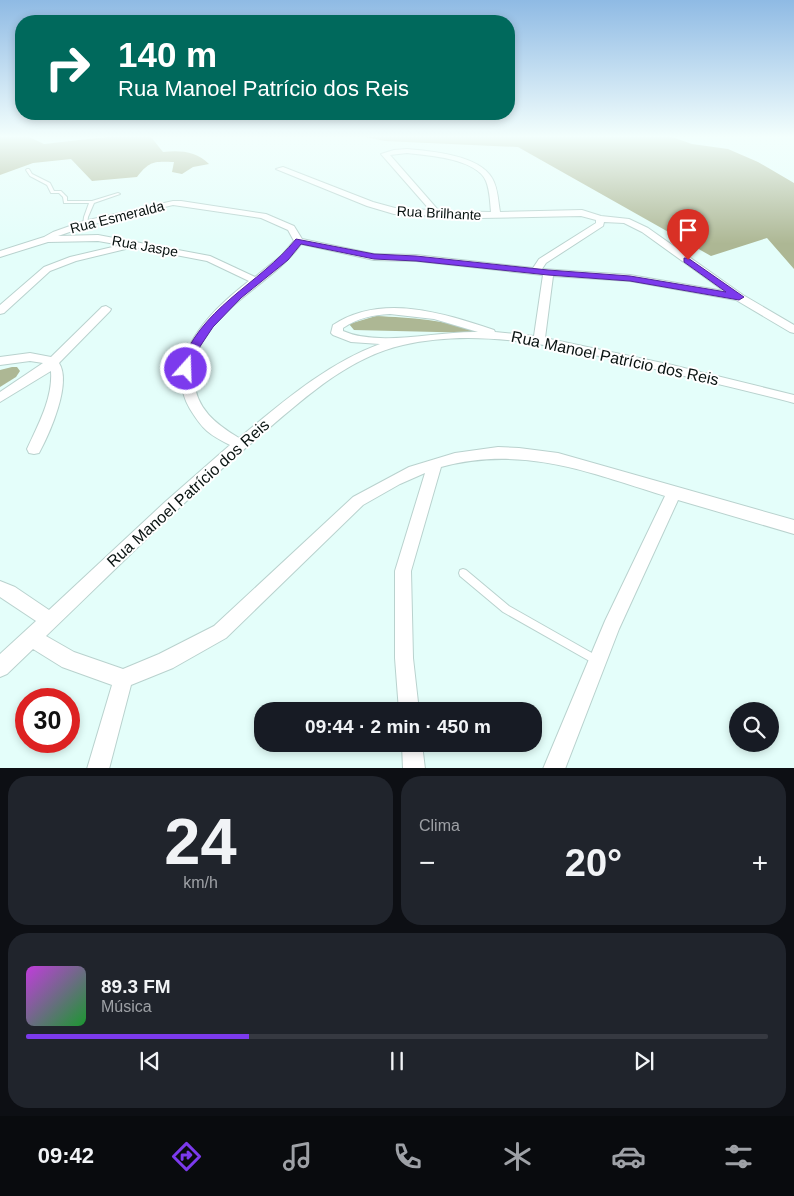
<!DOCTYPE html>
<html lang="pt">
<meta charset="utf-8">
<style>
:root{--surface:#171b24;--page:#20242c;--text:#f1f3f6;--muted:#9ea1a6;--line:#363941;--accent:#7c3aed}
body{margin:0;font-family:Helvetica,sans-serif;background:var(--page);color:var(--text);height:100vh;display:flex;flex-direction:column;font-size:19px;white-space:nowrap}
*{box-sizing:border-box;margin:0}
p{font-size:16px;color:var(--muted)}
.icon{flex:none;width:28px;height:28px;fill:none;stroke:currentColor;stroke-width:2;stroke-linecap:round;stroke-linejoin:round}
.map{position:relative;height:768px;overflow:hidden}
.sheet{display:flex;flex-direction:column;gap:8px;padding:8px;background:#0d0f14;flex:1}
.sheet>*{flex:none}
.hud{position:absolute;left:15px;top:15px;width:500px;height:105px;border-radius:20px;box-shadow:0 2px 8px #0003;background:#00695c;color:#fff;overflow:hidden}
.tools{position:absolute;left:729px;top:702px;display:grid;gap:10px}
.tools a{display:grid;place-items:center;width:50px;height:50px;border-radius:50%;background:var(--surface);box-shadow:0 2px 8px #0003;font-size:25px}
.speed{position:absolute;left:15px;top:688px;display:flex;gap:10px;font-size:25px;font-weight:700;text-align:center}
.speed>*{display:grid;place-content:center;width:65px;height:65px;border-radius:50%;background:var(--surface);box-shadow:0 2px 8px #0003;line-height:1}
.speed .limit{border:8px solid #d22;background:#fff;color:#111}
.pin{position:absolute;display:grid;place-items:center;width:42px;height:42px;color:#fff;margin:-51px -21px;border-radius:50% 50% 50% 0;rotate:-45deg;box-shadow:0 0 5px #0007}
.pin .icon{rotate:45deg}
.me{position:absolute;width:55px;margin:-28px;rotate:20deg;stroke-linejoin:round;filter:drop-shadow(0 0 4px #0008)}
.turn{display:flex;align-items:center;gap:18px;height:105px;padding:0 20px;font-size:22px}
.turn .icon{width:65px;height:65px;stroke-width:2.5}
.turn b{display:block;font-size:35px;line-height:42px}
.big{font-size:38px;font-weight:600;line-height:1.1}
.sheet .widget{flex:1;display:flex;flex-direction:column;justify-content:center;gap:8px;min-width:0;padding:0 18px;border-radius:20px;background:var(--page)}
.sheet .dial{align-items:center;gap:0}
.dial b{font-size:65px;line-height:1}
.song{display:flex;align-items:center;gap:15px}
.cover{width:60px;height:60px;border-radius:8px;background:linear-gradient(135deg,hsl(290 70% 55%),hsl(130 70% 35%))}
.played{height:5px;border-radius:2px;background:linear-gradient(90deg,var(--accent) 30%,var(--line) 30%)}
.keys{display:flex;justify-content:space-around;direction:ltr}
.heat{display:flex;justify-content:space-between;align-items:center;font-size:28px;direction:ltr}
.sheet .tiles{flex:1;display:grid;gap:8px;grid-template-columns:1fr 1fr}
.widget:last-child{grid-column:span 2}
.trip{position:absolute;left:254px;top:702px;width:288px;height:50px;border-radius:20px;background:var(--surface);box-shadow:0 2px 8px #0003;font-weight:600;line-height:50px;text-align:center}
.tabs{display:flex;height:80px;justify-content:space-around;align-items:center;background:#090b0e;color:var(--muted)}
.tabs .icon{width:35px;height:35px}
.tabs .on{color:var(--accent)}
.tabs b{font-size:22px;color:var(--text)}
.map>svg:first-child{display:block}
</style>
<div class="map">
<svg width="794" height="769" viewBox="0 0 794 769">
<rect width="100%" height="100%" fill="#e4fefa"/>
<g fill="#adb794">
<path d="M0 137H29L44 144 106 137H151L163 152C179 150 197 151 209 164L193 167 182 174 172 172 174 162C154 161 149 161 137 177L92 181 71 159 33 163 0 175Z"/>
<path d="M365 137H672L692 144 728 149 758 162 794 183V269L767 238 711 256 518 147 385 141Z"/>
<path d="M376 316C410 318 447 319 479 333L354 330 349 324Z"/>
<path d="M12 367H17L20 371 16 377 0 387V370Z"/>
</g>
<g fill="none" stroke-linecap="round" stroke-linejoin="round">
<defs>
<g id="lane">
<path d="M27 169H29L32 174 50 183 54 191H61L67 197V201H92L118 193 120 194 94 203 88 217 87 224 83 225 84 217 89 203H64L63 197 59 193H51L47 185 30 176 26 170Z"/>
<path d="M463 569 466 570 509 606 599 657 601 660 599 663 596 665 593 663 503 612 460 576 459 573 460 570Z"/>
</g>
<g id="street">
<path d="M407 149C431 151 479 155 492 178 498 188 498 201 500 212L582 210 601 216 629 219 648 228 743 295 794 325V333L790 332 736 300 630 281 553 276 545 338 672 365 794 395V403C741 389 687 377 634 364 559 347 480 327 403 345 350 357 308 395 268 429 190 494 119 566 46 636L74 652 123 669 159 654 214 626 353 497 409 467 455 453 498 447 519 448 558 453 794 520V534L678 500 619 629 565 769H543L605 621 665 496C589 472 522 445 441 467L411 571 413 658 419 711H399L395 658V571L425 473 400 484 363 505 226 638 173 668 131 685 109 769H87L112 685 62 667 33 649 7 674 0 677V654L36 621 0 597V581L15 587 49 610 165 502 230 445C222 441 214 437 207 431 200 425 195 417 190 409 161 359 211 310 249 281L207 261 134 247 76 261 50 271 4 313 0 314V305L44 267 70 257 121 245 98 241 48 242 0 257V251L44 237 53 232 84 221 173 201H181L266 214 294 226 302 239 374 254 416 255 533 268 539 259 596 223V220L581 216 479 218 394 214 367 206 276 169 283 167 373 202 395 208 430 210 381 154 394 150ZM407 153C428 155 477 159 486 181 490 191 490 202 491 212L439 211 390 155ZM173 205 261 218 288 230 294 241 282 255 255 277 210 256 98 235 58 236 90 225ZM604 222 624 223 642 232 724 291 630 275 542 269 546 263 603 226ZM301 244 374 260 416 261 543 275 534 336 495 332 494 330C443 313 382 293 333 325L331 333 333 335 351 342 380 344C326 364 283 402 239 438 216 424 196 409 194 380 188 317 271 288 301 244ZM390 314 434 319 478 332C437 331 379 347 343 331V328C358 318 372 315 390 314Z"/>
<path d="M106 306 111 309 110 311 59 363C72 383 50 433 39 453L34 454 29 453 27 449C38 425 53 398 51 371L0 402V392L43 363 30 361 0 365V357L30 353 51 357 102 307Z"/>
<path d="M402 744H422L425 769H403Z"/>
</g>
</defs>
<use href="#lane" stroke="#b9d2ce" stroke-width="2"/>
<use href="#street" stroke="#b9d2ce" stroke-width="2"/>
<use href="#lane" fill="#fff" fill-rule="evenodd"/>
<use href="#street" fill="#fff" fill-rule="evenodd"/>
</g>
<linearGradient id="sky" x2="0" y2="1"><stop stop-color="#8fbae4"/><stop offset="0.56" stop-color="#f3fffd"/><stop offset="1" stop-color="#f3fffd" stop-opacity="0"/></linearGradient>
<rect width="794" height="244" fill="url(#sky)"/>
<path fill="#7c3aed" stroke="#51269a" d="M296 239 374 254 416 256 548 270 630 276 726 292 684 262V258H688L744 297 739 300 630 281 548 275 416 261 374 259 301 244 288 260 241 298 213 327 195 354 190 371H182L180 369C197 309 260 284 296 239Z"/>
<g text-anchor="middle" dominant-baseline="central" stroke-width="4" stroke-linejoin="round" paint-order="stroke">
<g font-size="14" fill="#091311" stroke="#fff">
<text transform="translate(439 213) rotate(3)">Rua Brilhante</text>
<text transform="translate(117 217) rotate(-14)">Rua Esmeralda</text>
<text transform="translate(145 246) rotate(10)">Rua Jaspe</text>
</g>
<g font-size="16" fill="#091311" stroke="#fff">
<text transform="translate(615 358) rotate(12)">Rua Manoel Patrício dos Reis</text>
<text transform="translate(188 493) rotate(-42)">Rua Manoel Patrício dos Reis</text>
</g>
</g>
</svg>
<div class="tools">
<a><svg class="icon" aria-label="search" viewBox="0 0 24 24"><circle cx="10" cy="10" r="6"/><path d="M15 15l6 6"/></svg></a>
</div>
<div class="speed"><div class="limit">30</div></div>
<div class="pin" style="left:688px;top:260px;background:#d93025"><svg class="icon" aria-label="arrive" viewBox="0 0 24 24"><path d="M6 21V4h12l-3 4 3 4H6"/></svg></div>
<svg class="me" style="left:186px;top:369px" viewBox="-20 -20 40 40"><circle r="17" fill="#7c3aed" stroke="#fff" stroke-width="3"/><path d="M0-11L8 9 0 5-8 9z" fill="#fff"/></svg>
<div class="trip">09:44 · 2 min · 450 m</div>
<div class="hud">
<div class="turn"><svg class="icon" aria-label="right" viewBox="0 0 24 24"><path d="M7 20v-9h11M14 6l5 5-5 5"/></svg><div><b>140 m</b>Rua Manoel Patrício dos Reis</div></div>
</div>
</div>
<section class="sheet">
<div class="tiles">
<div class="widget dial"><b>24</b><p>km/h</p></div>
<div class="widget"><p>Clima</p>
<div class="heat"><a>−</a><b class="big">20°</b><a>+</a></div>
</div>
<div class="widget">
<div class="song"><i class="cover"></i><div><b>89.3 FM</b><p>Música</p></div></div>
<div class="played"></div>
<div class="keys"><svg class="icon" aria-label="previous" viewBox="0 0 24 24"><path d="M18 5L8 12l10 7zM5 5v14"/></svg><svg class="icon" aria-label="pause" viewBox="0 0 24 24"><path d="M8 5v14M16 5v14"/></svg><svg class="icon" aria-label="next" viewBox="0 0 24 24"><path d="M6 5l10 7-10 7zM19 5v14"/></svg></div>
</div>
</div>
</section>
<nav class="tabs">
<b>09:42</b>
<svg class="icon on" aria-label="directions" viewBox="0 0 24 24"><path d="M12 3l9 9-9 9-9-9zM9 14v-3h6M13 9l2 2-2 2"/></svg>
<svg class="icon" aria-label="music" viewBox="0 0 24 24"><path d="M9 18V5l10-2v13"/><circle cx="6" cy="18" r="3"/><circle cx="16" cy="16" r="3"/></svg>
<svg class="icon" aria-label="phone" viewBox="0 0 24 24"><path d="M5 4h4l2 5-3 2q2 4 5 5l2-3 5 2v4C11 20 4 13 5 4z"/></svg>
<svg class="icon" aria-label="climate" viewBox="0 0 24 24"><path d="M12 3v18M4 7l16 10M4 17L20 7"/></svg>
<svg class="icon" aria-label="car" viewBox="0 0 24 24"><path d="M5 17H2v-5l4-1 3-4h7l3 4 3 1v5h-3M9 17h6M6 11h13"/><circle cx="7" cy="17" r="2"/><circle cx="17" cy="17" r="2"/></svg>
<svg class="icon" aria-label="filters" viewBox="0 0 24 24"><path d="M4 7h16M4 17h16"/><circle cx="9" cy="7" r="2"/><circle cx="15" cy="17" r="2"/></svg>
</nav>
